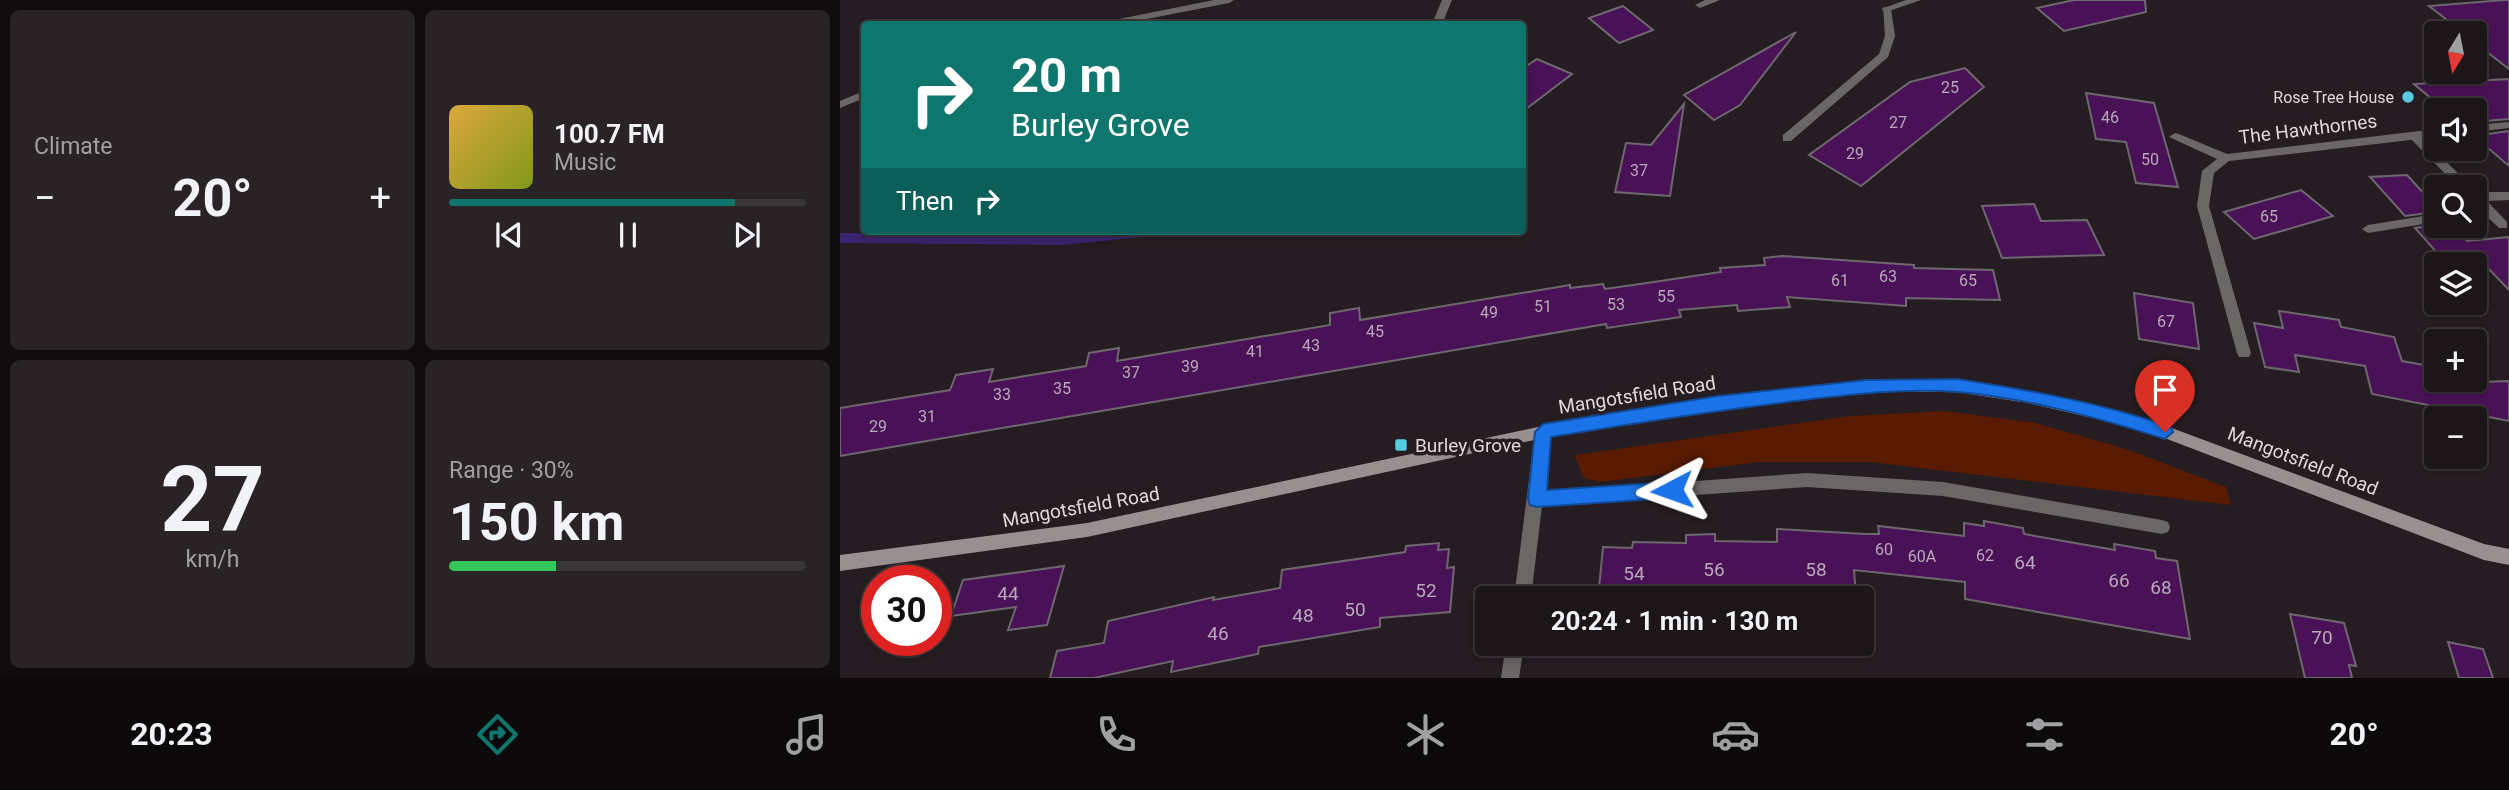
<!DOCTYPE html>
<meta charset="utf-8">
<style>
:root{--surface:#1c1619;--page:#292326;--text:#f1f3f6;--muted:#a09fa2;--line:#3a3538;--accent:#0f766e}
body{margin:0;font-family:Roboto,sans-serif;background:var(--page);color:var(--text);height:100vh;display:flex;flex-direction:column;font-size:26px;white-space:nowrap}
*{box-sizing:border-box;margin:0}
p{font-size:23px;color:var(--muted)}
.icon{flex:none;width:38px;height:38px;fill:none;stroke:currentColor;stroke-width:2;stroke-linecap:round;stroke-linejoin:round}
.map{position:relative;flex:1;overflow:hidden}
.sheet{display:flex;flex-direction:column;gap:10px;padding:10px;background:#0f0c0e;width:840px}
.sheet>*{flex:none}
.hud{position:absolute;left:21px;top:21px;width:665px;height:214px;border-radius:7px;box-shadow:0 4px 10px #0003,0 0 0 2px var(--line);background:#0f766e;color:#fff;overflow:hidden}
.needle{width:46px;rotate:190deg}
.buttons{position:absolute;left:1584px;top:21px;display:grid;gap:14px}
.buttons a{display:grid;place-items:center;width:63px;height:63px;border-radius:7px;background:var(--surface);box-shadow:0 4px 10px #0003,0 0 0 2px var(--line);font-size:35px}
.speed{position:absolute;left:21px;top:565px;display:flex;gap:14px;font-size:35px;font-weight:700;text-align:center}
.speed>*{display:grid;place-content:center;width:91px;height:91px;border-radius:50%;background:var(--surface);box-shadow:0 4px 10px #0003,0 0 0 2px var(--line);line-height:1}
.speed .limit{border:10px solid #d22;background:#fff;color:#111}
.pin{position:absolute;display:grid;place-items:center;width:60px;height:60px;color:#fff;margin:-72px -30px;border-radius:50% 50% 50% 0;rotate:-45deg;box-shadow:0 0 7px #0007}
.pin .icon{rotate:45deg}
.me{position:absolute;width:77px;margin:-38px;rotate:266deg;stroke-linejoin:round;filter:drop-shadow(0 0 5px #0008)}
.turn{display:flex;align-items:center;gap:24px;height:147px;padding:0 35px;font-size:32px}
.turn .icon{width:91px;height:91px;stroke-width:2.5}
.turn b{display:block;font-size:49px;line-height:60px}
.then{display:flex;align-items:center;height:66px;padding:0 35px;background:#0003;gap:14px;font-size:26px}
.big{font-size:52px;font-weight:700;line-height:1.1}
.sheet .tile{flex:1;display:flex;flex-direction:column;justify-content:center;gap:10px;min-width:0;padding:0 24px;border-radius:10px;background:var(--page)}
.sheet .dial{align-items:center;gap:0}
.dial b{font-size:91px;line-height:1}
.song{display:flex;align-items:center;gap:21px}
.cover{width:84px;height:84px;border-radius:10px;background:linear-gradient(135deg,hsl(40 70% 55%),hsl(70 70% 35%))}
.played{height:7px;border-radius:4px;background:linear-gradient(90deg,var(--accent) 80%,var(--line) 80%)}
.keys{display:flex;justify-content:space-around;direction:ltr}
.heat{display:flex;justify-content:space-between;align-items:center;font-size:38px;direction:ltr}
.charge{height:10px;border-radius:5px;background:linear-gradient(90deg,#34c759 30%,var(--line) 0)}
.sheet .tiles{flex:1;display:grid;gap:10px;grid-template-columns:repeat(2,1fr)}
.trip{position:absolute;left:635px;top:586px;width:399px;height:70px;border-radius:7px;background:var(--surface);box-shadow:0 4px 10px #0003,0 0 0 2px var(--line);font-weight:700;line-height:70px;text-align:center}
.dock{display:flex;height:112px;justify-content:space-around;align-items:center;background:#0b090a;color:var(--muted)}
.dock .icon{width:49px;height:49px}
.dock .current{color:var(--accent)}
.dock b{font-size:32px;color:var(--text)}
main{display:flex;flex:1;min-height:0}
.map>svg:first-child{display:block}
</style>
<main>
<section class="sheet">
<div class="tiles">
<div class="tile"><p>Climate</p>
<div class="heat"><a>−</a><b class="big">20°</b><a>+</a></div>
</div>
<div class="tile">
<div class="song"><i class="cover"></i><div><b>100.7 FM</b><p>Music</p></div></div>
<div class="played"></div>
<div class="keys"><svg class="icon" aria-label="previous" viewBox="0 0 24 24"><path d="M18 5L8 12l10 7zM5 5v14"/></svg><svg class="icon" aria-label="pause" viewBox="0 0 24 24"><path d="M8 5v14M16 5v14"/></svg><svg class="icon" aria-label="next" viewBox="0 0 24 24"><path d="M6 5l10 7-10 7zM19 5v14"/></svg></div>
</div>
<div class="tile dial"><b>27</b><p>km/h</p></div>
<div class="tile"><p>Range · 30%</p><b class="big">150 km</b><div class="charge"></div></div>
</div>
</section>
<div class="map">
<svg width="1669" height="678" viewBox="0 0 1669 678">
<rect width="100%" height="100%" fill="#251d21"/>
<path fill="#591b01" d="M1104 411 1195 423 1286 449 1386 487 1391 505 1030 462H919L760 482 743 478 735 455 1011 416Z"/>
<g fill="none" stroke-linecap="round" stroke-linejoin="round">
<path stroke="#3b246f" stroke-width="10" d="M0 238 222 240 311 231"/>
</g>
<g fill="#4a1256" stroke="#6d676f" stroke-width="2">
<path d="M1234 0H1305L1306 12 1224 31 1197 8Z"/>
<path d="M1664 0H1669V69L1634 42V33H1624L1589 6Z"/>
<path d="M783 6 813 30 779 43 749 18Z"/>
<path d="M956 32 900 105 874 120 844 95Z"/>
<path d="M697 59 732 74 682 112V69Z"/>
<path d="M1125 68 1144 87 1021 186 969 155 1070 82Z"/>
<path d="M1669 79V119L1634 122V110H1605L1574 84Z"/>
<path d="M1246 93 1314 103 1338 187 1296 183 1286 142 1256 139Z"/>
<path d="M844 104 830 196 775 192 786 143 811 145Z"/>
<path d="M1669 131V166L1634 136Z"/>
<path d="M1567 175 1596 207V212L1565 216 1530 177Z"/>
<path d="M1461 190 1493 216 1414 239 1384 212Z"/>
<path d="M1194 204 1201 221 1247 220 1264 255 1162 258 1142 206Z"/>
<path d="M1596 225 1613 226 1627 241 1669 237V290L1648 268 1634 270V264H1607L1575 228Z"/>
<path d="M943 256 1074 265V268L1153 270 1160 300 1066 298V306L947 297 950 307 898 311 897 305 839 310 841 317 767 328 766 324 0 456V408L110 390 116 375 153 369 149 382 246 366 249 353 279 348 277 361 490 325V313L519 308 520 320 730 285V288L763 284 765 289 800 284 881 272 880 268 925 265 924 258Z"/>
<path d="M1294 293 1353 303 1359 349 1299 339Z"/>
<path d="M1439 311 1499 320 1501 327 1554 337 1562 361 1596 367V380H1616L1617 383 1669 381V421L1532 394 1525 366 1455 355 1459 372 1425 367 1414 323 1443 328Z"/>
<path d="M1144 521 1183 528 1184 534 1275 550 1274 544 1315 551 1316 558 1337 561 1350 639 1125 599V582L1014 570 1016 597 758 598 763 547 792 548 793 542 846 543V535L875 534V541L937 542V529L1025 534H1039L1038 526 1124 536V523L1144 526Z"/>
<path d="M599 543 598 550 609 549 607 568 614 567 610 612 540 618V627L419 647 418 654 331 672 333 661 254 678H210L217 651 264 643 268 621 374 597 373 600 440 588 442 570 565 552 566 546Z"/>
<path d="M224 566 207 625 168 630 176 607 111 616 123 580Z"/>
<path d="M1450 614 1504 623 1516 666 1509 665 1512 678H1465Z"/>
<path d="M1608 642 1643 649 1653 678H1619Z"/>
</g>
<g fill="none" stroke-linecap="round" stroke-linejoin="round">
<g fill="#6c6767" fill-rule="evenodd">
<path d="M602 0H612L602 24H592Z"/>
<path d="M1043 7 1051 9 1055 36 1048 57 951 141H943V135L1039 54 1045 36Z"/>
<path d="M1575 132 1579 133 1631 187H1618L1571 139 1569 136Z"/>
<path d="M1634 192H1669V200L1647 201 1667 222V228H1659L1634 204Z"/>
<path d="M1363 202 1369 206 1411 353 1409 357H1399L1397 353 1357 206Z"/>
<path d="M1596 214V222L1528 233 1522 229 1528 225Z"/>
</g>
<g fill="#6c6767" fill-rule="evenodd">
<path d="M374 0H394L389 3 281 24H264L269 21Z"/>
<path d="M865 0H880L860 8 855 5Z"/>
<path d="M1066 0H1081L1046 12 1041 9Z"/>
<path d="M24 91V98L0 108V101Z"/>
<path d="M1669 122V128L1634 132V125Z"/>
<path d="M1596 129V137L1389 161 1374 173 1369 206 1363 210 1357 206 1362 171 1377 159 1329 137 1335 133 1339 134 1387 154Z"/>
<path d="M703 426 708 428 711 432 703 492 967 473 1103 482 1322 520 1328 522 1330 527 1328 532 1322 534 1103 496 967 487 702 506 691 598H674L695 432 698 428Z"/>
<path d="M666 644H684L679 678H661Z"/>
</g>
<path fill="#988f90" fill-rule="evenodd" d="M1026 380H1117L1188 391 1302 417 1644 544 1669 549V565L1644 560 1301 429 1188 403 1117 392H1026L878 409 703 438 247 537 0 571V555L247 523 703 426 878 397Z"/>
</g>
<path fill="#1a73e8" stroke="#114b97" stroke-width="2" d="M1117 379C1189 390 1262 403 1331 427L1333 432 1325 439C1259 418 1187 398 1117 392 1067 388 1014 394 964 400 879 410 795 423 711 437L707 490 832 482 838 484 841 490 838 495 832 498 697 507 690 505 688 499 695 432 703 424 878 396 1026 380Z"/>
<g fill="#55cae0" stroke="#251d21" stroke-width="2.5">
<circle cx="1568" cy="97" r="7"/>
<rect x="554" y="438" width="14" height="14" rx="3.5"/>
</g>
<g text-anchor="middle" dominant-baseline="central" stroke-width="7" stroke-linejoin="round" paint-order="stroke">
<g font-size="16" fill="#baa7ba">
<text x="1110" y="87">25</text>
<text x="1270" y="117">46</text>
<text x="1058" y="122">27</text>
<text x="1015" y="153">29</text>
<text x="1310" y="159">50</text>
<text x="799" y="170">37</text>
<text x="1429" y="216">65</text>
<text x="1048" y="276">63</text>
<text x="1000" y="280">61</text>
<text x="1128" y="280">65</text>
<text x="826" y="296">55</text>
<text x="776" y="304">53</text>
<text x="703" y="306">51</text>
<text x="649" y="312">49</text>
<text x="1326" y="321">67</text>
<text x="535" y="331">45</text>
<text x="471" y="345">43</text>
<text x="415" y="351">41</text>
<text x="350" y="366">39</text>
<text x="291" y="372">37</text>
<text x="222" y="388">35</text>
<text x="162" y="394">33</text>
<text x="87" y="416">31</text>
<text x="38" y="426">29</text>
<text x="1044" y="549">60</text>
<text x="1145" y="555">62</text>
<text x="1082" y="556">60A</text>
</g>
<g font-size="16" fill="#dfd9dc" stroke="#251d21" text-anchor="end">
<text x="1554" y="97">Rose Tree House</text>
</g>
<g font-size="19" fill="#dfd9dc" stroke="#251d21">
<text transform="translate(1468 129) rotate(-7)">The Hawthornes</text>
<text transform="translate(797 395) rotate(-9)">Mangotsfield Road</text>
<text transform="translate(1463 461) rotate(21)">Mangotsfield Road</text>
<text transform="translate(241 507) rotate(-10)">Mangotsfield Road</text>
</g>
<g font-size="19" fill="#dfd9dc" stroke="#251d21" text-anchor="start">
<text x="575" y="445">Burley Grove</text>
</g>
<g font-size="19" fill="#baa7ba">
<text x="1185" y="562">64</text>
<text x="874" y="569">56</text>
<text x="976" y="569">58</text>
<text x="794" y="573">54</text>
<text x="1279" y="580">66</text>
<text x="1321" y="587">68</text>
<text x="586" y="590">52</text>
<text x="168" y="593">44</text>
<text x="515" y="609">50</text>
<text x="463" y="615">48</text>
<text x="378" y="633">46</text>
<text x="1482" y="637">70</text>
</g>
</g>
</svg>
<div class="buttons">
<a><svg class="needle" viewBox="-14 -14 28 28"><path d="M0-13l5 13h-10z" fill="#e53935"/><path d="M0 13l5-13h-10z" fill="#a09fa2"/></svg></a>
<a><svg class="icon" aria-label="sound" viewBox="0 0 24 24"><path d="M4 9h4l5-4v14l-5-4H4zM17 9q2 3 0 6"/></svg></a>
<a><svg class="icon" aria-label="search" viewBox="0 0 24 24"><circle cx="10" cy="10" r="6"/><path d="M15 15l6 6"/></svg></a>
<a><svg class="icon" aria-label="layers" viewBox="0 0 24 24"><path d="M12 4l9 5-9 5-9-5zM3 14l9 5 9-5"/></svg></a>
<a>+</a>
<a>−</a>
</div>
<div class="speed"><div class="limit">30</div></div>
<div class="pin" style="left:1325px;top:432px;background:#d93025"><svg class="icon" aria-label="arrive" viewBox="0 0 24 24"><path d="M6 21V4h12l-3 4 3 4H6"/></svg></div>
<svg class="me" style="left:832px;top:490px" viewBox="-20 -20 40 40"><path d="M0-17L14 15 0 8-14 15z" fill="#1a73e8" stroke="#fff" stroke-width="4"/></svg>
<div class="trip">20:24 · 1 min · 130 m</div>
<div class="hud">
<div class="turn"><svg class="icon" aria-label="right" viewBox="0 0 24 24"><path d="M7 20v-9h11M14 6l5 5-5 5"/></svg><div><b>20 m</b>Burley Grove</div></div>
<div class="then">Then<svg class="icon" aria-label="right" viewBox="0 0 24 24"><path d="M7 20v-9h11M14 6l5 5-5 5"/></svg></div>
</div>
</div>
</main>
<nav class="dock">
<b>20:23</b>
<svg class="icon current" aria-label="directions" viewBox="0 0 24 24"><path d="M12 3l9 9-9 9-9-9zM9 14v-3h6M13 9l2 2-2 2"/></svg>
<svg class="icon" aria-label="music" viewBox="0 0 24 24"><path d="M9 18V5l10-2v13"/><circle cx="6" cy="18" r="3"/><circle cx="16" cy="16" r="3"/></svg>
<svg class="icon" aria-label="phone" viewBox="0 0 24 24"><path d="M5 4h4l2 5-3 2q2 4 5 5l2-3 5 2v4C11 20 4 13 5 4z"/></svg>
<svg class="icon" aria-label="climate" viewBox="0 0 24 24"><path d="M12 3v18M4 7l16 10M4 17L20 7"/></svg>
<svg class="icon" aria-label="car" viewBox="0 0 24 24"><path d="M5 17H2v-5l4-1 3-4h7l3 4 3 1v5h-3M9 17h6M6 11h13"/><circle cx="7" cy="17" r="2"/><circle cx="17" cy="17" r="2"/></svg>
<svg class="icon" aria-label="filters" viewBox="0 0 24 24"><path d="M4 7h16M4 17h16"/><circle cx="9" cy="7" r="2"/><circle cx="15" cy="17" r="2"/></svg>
<b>20°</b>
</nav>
